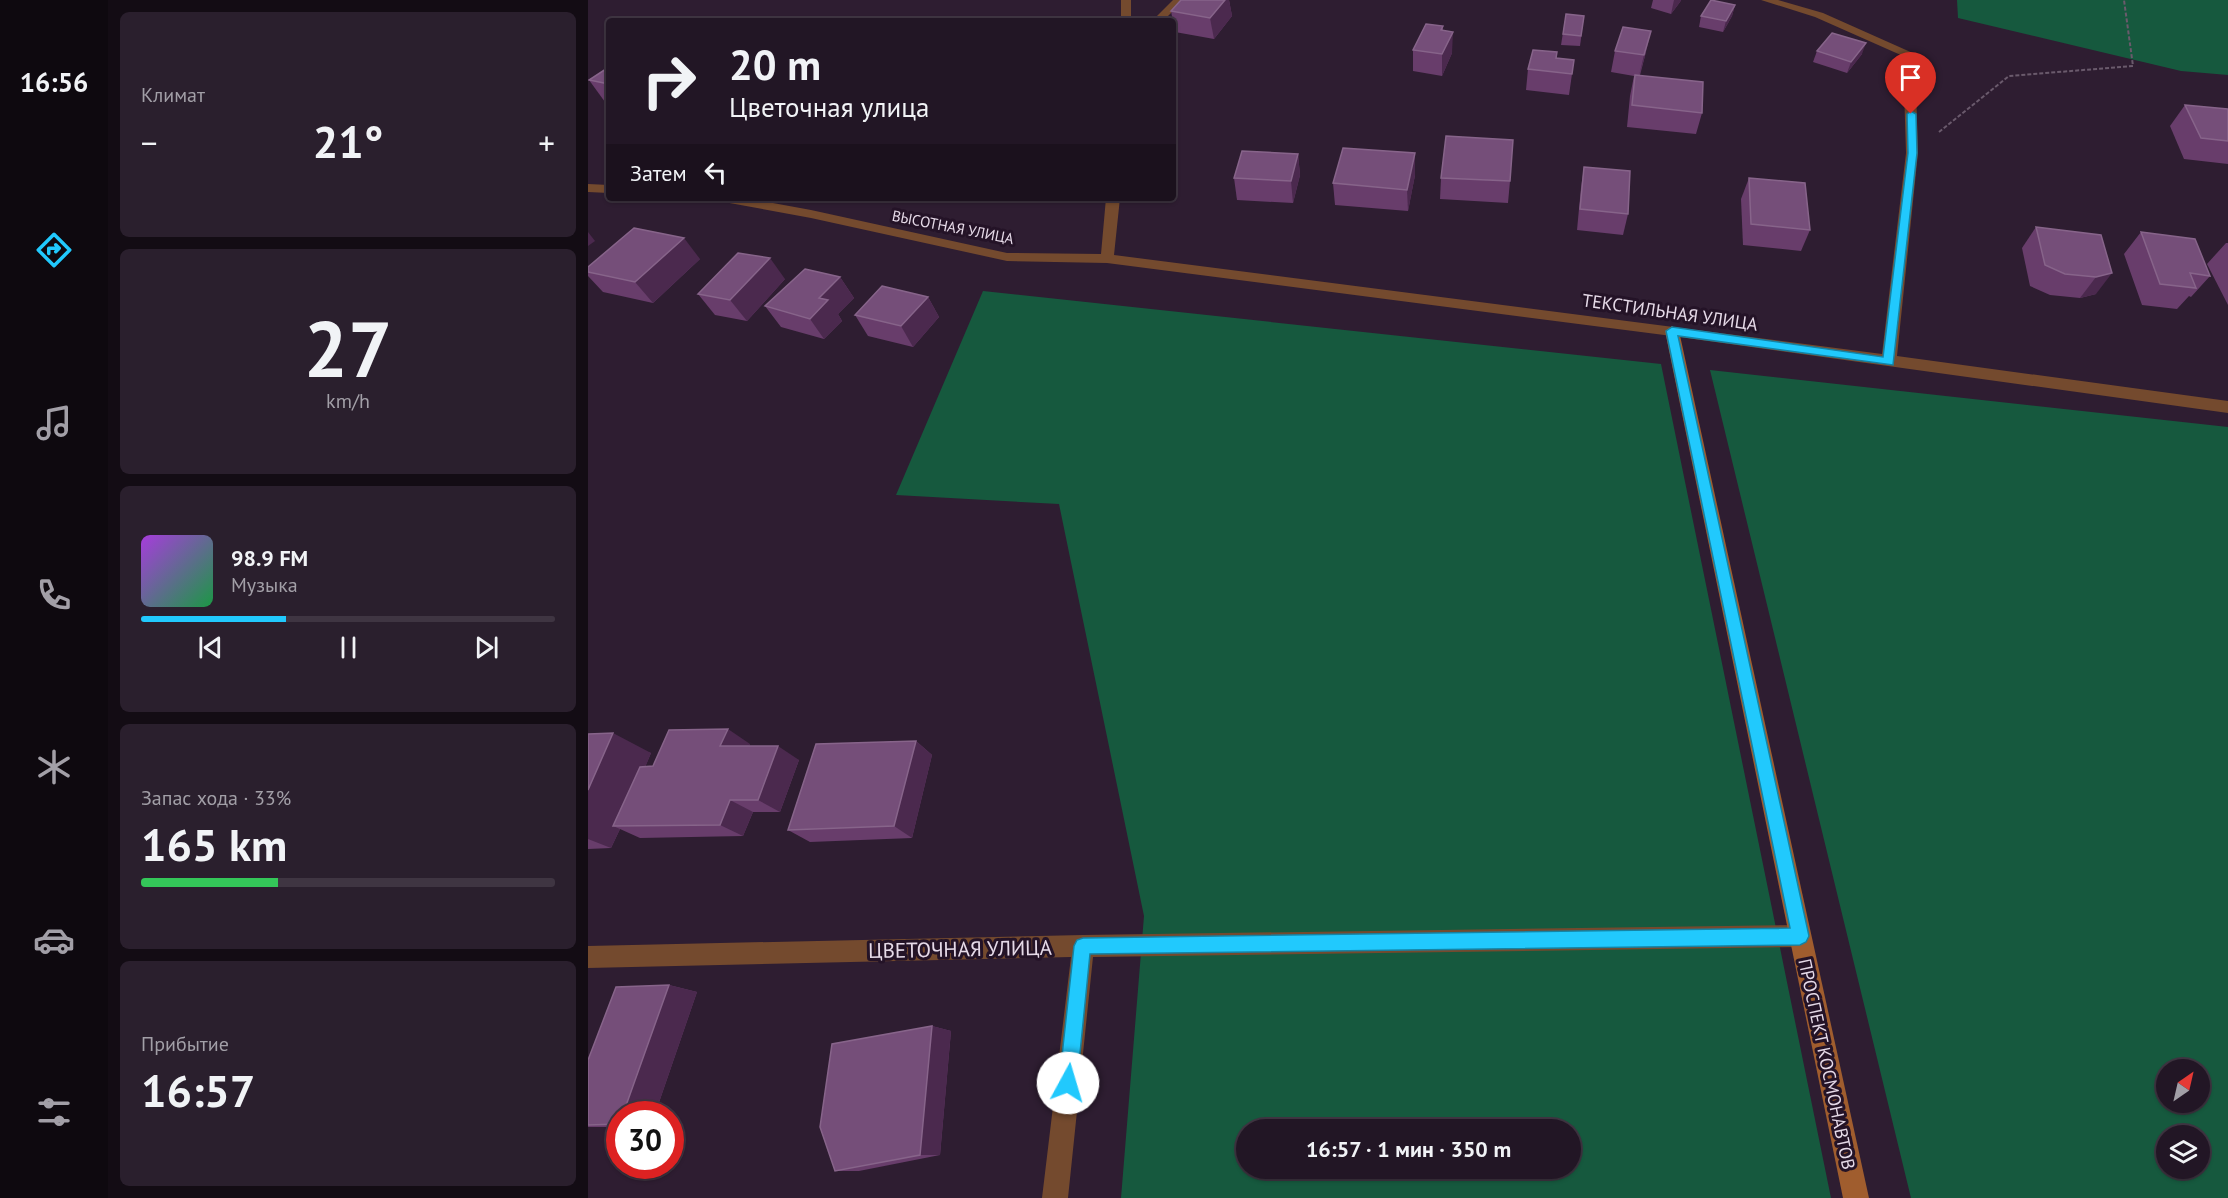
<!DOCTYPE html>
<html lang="ru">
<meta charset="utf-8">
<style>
:root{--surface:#221625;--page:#2a1f2d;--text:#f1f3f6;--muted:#a29fa7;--line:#3f3542;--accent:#21c9fd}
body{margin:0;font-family:"PT Sans",sans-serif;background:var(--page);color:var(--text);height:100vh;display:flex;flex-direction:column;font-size:22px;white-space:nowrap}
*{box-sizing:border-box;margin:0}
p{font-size:20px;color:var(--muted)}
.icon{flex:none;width:33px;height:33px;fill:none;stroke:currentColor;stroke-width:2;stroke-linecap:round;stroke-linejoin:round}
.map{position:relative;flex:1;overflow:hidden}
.panel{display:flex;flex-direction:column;gap:12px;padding:12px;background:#130c14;width:480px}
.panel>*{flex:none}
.hud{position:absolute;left:18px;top:18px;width:570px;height:183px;border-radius:6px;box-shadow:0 2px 4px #0004,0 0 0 2px var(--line);background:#221625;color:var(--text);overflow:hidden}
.needle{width:39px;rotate:34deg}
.buttons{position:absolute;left:1568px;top:1059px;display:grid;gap:12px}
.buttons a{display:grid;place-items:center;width:54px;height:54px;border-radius:50%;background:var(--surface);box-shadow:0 2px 4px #0004,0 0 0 2px var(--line);font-size:30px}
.speed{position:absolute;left:18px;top:1101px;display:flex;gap:12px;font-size:30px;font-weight:700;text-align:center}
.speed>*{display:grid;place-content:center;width:78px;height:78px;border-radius:50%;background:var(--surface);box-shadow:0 2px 4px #0004,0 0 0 2px var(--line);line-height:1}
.speed .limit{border:9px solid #d22;background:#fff;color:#111}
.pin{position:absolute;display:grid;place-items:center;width:51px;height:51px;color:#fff;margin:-62px -26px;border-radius:50% 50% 50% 0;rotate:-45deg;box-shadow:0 0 6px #0007}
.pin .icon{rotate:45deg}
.me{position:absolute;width:66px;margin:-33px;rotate:6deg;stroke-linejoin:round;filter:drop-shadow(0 0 4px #0008)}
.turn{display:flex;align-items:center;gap:21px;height:126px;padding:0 24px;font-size:27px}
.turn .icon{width:78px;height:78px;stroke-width:2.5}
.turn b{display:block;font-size:42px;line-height:51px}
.then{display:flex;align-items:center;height:57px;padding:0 24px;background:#0003;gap:12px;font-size:22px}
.big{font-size:45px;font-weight:700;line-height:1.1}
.panel .card{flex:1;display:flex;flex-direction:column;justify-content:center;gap:9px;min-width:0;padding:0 21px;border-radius:9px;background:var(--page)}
.panel .dial{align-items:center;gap:0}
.dial b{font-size:78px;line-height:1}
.song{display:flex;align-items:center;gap:18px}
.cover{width:72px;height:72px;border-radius:9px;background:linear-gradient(135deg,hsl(280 70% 55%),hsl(140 70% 35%))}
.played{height:6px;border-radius:3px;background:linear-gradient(90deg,var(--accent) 35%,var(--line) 35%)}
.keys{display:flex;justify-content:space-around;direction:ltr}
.heat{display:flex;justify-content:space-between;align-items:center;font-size:33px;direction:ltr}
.charge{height:9px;border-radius:4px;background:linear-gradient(90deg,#34c759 33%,var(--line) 0)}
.trip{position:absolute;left:648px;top:1119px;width:345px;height:60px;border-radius:30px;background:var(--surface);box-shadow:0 2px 4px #0004,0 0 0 2px var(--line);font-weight:700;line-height:60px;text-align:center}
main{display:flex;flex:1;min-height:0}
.menu{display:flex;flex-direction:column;width:108px;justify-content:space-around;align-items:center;background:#0e090f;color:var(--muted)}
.menu .icon{width:42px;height:42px}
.menu .current{color:var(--accent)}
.menu b{font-size:27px;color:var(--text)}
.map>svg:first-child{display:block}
</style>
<main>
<nav class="menu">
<b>16:56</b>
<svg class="icon current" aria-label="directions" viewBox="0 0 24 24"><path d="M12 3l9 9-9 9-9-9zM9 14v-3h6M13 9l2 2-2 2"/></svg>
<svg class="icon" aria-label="music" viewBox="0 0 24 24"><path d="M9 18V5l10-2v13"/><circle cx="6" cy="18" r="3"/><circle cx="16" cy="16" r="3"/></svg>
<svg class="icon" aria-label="phone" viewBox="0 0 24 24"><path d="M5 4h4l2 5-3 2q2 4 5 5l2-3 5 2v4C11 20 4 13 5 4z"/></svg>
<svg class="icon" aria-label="climate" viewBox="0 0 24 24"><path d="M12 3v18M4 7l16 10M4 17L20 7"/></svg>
<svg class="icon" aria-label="car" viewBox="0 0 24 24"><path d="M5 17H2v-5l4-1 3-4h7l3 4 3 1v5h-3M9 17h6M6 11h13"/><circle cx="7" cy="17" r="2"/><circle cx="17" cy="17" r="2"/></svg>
<svg class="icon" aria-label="filters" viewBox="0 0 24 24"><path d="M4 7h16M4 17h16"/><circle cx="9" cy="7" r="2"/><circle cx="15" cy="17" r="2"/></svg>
</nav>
<section class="panel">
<div class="card"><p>Климат</p>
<div class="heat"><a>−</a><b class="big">21°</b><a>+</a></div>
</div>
<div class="card dial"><b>27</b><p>km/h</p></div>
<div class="card">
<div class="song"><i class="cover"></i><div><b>98.9 FM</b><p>Музыка</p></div></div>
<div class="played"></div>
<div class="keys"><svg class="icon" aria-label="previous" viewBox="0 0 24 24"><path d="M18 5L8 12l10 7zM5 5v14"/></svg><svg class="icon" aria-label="pause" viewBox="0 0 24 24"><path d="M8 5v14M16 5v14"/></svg><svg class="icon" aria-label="next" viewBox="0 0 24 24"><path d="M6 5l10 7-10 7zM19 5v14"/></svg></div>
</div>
<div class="card"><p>Запас хода · 33%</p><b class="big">165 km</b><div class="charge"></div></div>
<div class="card"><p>Прибытие</p><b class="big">16:57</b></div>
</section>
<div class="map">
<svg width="1640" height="1198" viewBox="0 0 1640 1198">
<rect width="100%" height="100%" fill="#2e1d31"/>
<g fill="#16593e" fill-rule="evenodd">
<path d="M1369 0H1640V75L1593 71 1370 18Z"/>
<path d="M395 291 1073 364 1243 1198H533L556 916 471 504 308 495ZM658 1130H982V1168H658Z"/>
<path d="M1122 370 1640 427V1198H1323ZM1578 1070H1611V1102H1578ZM1578 1136H1611V1168H1578Z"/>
</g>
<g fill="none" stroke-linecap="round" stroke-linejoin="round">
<path stroke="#6a5a6c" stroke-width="2" stroke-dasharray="4 2" stroke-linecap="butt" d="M1351 132 1421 76 1545 66 1536 0"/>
<g fill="#744a2e" fill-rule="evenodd">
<rect x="533" y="0" width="10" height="21"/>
<path d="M585 0H596L575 21H564Z"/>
<path d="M1173 0H1190L1235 13 1327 54 1330 153 1309 356 1640 401V413L1084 336 519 263 419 261 223 218 136 202 129 198H158L223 210 419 253 513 254 518 198H532L526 255 1294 354 1318 153 1315 56 1227 17Z"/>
<path d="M0 184 21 185V193L0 192Z"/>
<path d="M1212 925 1220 928 1223 936 1220 944 1212 947 505 957 480 1198H454L483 957 0 968V946L495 935Z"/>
</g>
<path fill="#a05d2e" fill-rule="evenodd" d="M1084 326 1091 331 1281 1198H1255L1077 331Z"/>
</g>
<g fill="#683d6b">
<path d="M593 0H641L644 16 626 39 587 32 583 11Z"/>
<path d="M1065 0H1093L1092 2 1083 14 1063 8Z"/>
<path d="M1147 5 1144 16 1135 32 1111 27 1113 16Z"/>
<path d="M978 14 996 16 992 46 973 45Z"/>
<path d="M855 26V30L864 53 854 76 825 71V50Z"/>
<path d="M1027 51 1058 52 1052 75 1114 113 1108 134 1039 127 1042 96 1046 76 1023 72Z"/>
<path d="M1229 51 1274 54 1259 73 1225 62Z"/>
<path d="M969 52V58L986 60 981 95 938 90 940 69Z"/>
<path d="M21 67V102H17L1 80Z"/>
<path d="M1597 105 1640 109V164L1596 159 1582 126Z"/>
<path d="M710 154 712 175 705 203 649 200 646 178Z"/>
<path d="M996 167 1040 214 1035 235 989 230 993 188Z"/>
<path d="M827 175 820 211 747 205 745 183Z"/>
<path d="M853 178 922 181 920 203 852 199Z"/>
<path d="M1161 178 1222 230 1213 251 1155 245 1153 199Z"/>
<path d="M1448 227 1513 235 1508 294 1492 298 1462 295 1442 286 1434 248Z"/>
<path d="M1553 232 1622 276 1603 297 1601 296 1589 309 1554 305 1536 254Z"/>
<path d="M1638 243H1640V305L1619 264Z"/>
<path d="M112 259 65 303 15 292 0 276V267Z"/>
<path d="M252 277 266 298 250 314 254 321 236 339 193 327 177 306Z"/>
<path d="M197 279 159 321 127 315 110 294Z"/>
<path d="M340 297 351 317 325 347 280 336 267 315Z"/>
<path d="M0 734 63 753 57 767 65 766 162 744 161 746 211 760 192 812H165L155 836 52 838 32 829 23 848 0 849Z"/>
<path d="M328 741 344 755 324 838 222 842 200 830Z"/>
<path d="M81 985 109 992 67 1114H32V1127H0V1060Z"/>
<path d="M344 1026 363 1031 352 1155 271 1171H247Z"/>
</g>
<g fill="#4b294e">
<path d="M637 0H641L644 16 626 39 622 18Z"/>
<path d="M1086 0H1093L1092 2 1083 14Z"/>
<path d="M1147 5 1144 16 1135 32 1138 21Z"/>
<path d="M1063 31 1058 52 1051 76 1056 55Z"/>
<path d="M865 32 864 53 854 76V54Z"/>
<path d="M1278 43 1274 54 1259 73 1263 62Z"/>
<path d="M827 153V175L820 211 819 190Z"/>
<path d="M710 154 712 175 705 203 703 181Z"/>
<path d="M0 232 7 241 0 246Z"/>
<path d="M96 238 112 259 65 303 47 282Z"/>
<path d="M182 258 197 279 159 321 142 300Z"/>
<path d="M1524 273 1508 294 1492 298 1508 277Z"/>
<path d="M252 277 266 298 250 314 254 321 236 339 222 319 231 298Z"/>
<path d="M340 297 351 317 325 347 313 326Z"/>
<path d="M140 729 162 744 155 760 132 746Z"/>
<path d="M25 733 63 753 33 826H25L32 829 23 848 0 839V790Z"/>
<path d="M328 741 344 755 324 838 306 826Z"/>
<path d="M190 746 211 760 192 812 170 800Z"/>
<path d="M142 800 165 812 155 836 132 825Z"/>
<path d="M81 985 109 992 67 1114H35Z"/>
<path d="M344 1026 363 1031 352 1155H332Z"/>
</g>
<g fill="#754e79" stroke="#87648a" stroke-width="1.5">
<path d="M593 0H637L622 18 583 11Z"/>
<path d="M1123 0 1147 5 1138 21 1113 16Z"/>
<path d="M978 14 996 16 993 36 975 34Z"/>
<path d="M838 24 855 26 853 30 865 32 854 54 825 50Z"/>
<path d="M1035 27 1063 31 1056 55 1027 51Z"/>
<path d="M1244 33 1278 43 1263 62 1229 51Z"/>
<path d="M945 50 969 52 968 58 986 60 984 74 940 69Z"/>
<path d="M21 67V84L1 80Z"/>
<path d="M1047 75 1115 82 1114 113 1044 105Z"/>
<path d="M1597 105 1640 109V141L1613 138Z"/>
<path d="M858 136 925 140 922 181 853 178Z"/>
<path d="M755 148 827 153 819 190 745 183Z"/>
<path d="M654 151 710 154 703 181 646 178Z"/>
<path d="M996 167 1042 171 1040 214 992 209Z"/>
<path d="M1161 178 1217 183 1222 230 1163 224Z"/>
<path d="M1448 227 1513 235 1524 273 1508 277 1477 274 1457 265Z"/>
<path d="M46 228 96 238 47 282 0 272V267Z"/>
<path d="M1553 232 1607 239 1622 276 1602 273 1608 288 1572 284Z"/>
<path d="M150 253 182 258 142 300 110 294Z"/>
<path d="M217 269 252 277 231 298 240 300 222 319 177 306Z"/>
<path d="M294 286 340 297 313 326 267 315Z"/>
<path d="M140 729 132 746H190L170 800H142L132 825 25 826 52 767 65 766 81 730Z"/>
<path d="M25 733 0 790V734Z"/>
<path d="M328 741 306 826 200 830 228 744Z"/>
<path d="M81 985 35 1114H32L31 1124 0 1125V1060L28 987Z"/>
<path d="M344 1026 332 1155 247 1171 232 1127 244 1044Z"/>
</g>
<path fill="#21c9fd" stroke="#1583a4" stroke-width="1.5" d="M1323 111 1328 114 1329 153 1305 365 1090 336 1221 936 1218 942 1212 945 502 954 489 1083 486 1090 480 1093 473 1090 471 1083 486 946 489 940 495 938 1202 928 1078 331 1084 327 1295 357 1320 153 1319 114Z"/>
<g text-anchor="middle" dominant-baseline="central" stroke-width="6" stroke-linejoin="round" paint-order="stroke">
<g font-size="15" fill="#e6dae8" stroke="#241327">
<text transform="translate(365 227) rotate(11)">ВЫСОТНАЯ УЛИЦА</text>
</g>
<g font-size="18" fill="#e6dae8" stroke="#241327">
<text transform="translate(1082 312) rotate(8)">ТЕКСТИЛЬНАЯ УЛИЦА</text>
<text transform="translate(1239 1064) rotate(78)">ПРОСПЕКТ КОСМОНАВТОВ</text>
</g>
<g font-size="21" fill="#e6dae8" stroke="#241327">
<text transform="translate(372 949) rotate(-1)">ЦВЕТОЧНАЯ УЛИЦА</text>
</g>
</g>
</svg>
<div class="buttons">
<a><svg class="needle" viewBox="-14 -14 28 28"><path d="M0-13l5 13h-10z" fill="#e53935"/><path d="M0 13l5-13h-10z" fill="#a29fa7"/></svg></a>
<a><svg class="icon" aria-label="layers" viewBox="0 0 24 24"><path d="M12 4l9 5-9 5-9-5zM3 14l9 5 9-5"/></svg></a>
</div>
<div class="speed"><div class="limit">30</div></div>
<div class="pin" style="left:1323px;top:114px;background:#d93025"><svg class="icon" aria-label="arrive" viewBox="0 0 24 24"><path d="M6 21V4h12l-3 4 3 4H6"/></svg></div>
<svg class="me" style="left:480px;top:1083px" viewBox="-20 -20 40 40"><circle r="19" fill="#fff"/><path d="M0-13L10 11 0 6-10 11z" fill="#21c9fd"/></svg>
<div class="trip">16:57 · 1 мин · 350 m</div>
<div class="hud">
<div class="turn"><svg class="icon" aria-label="right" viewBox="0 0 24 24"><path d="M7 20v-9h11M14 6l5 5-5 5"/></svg><div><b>20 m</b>Цветочная улица</div></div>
<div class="then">Затем<svg class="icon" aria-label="left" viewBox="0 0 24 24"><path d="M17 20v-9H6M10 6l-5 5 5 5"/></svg></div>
</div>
</div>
</main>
